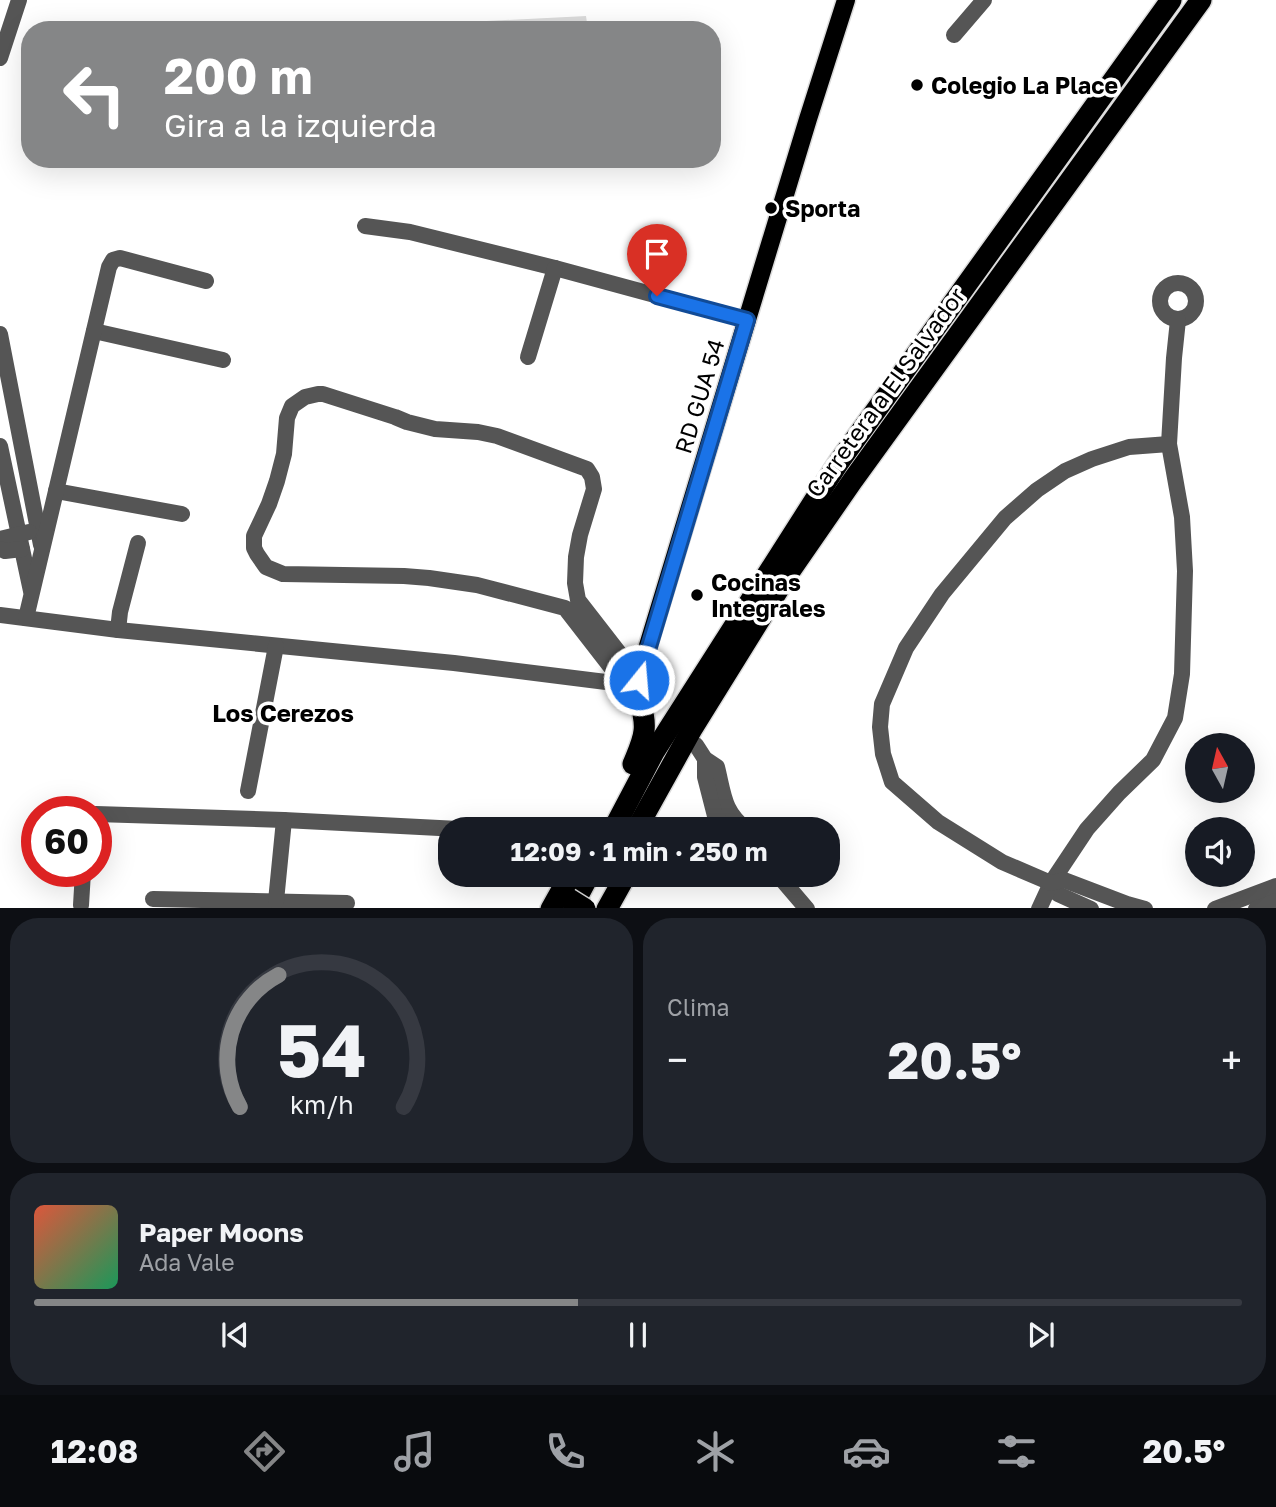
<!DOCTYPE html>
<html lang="es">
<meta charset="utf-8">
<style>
:root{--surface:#171b24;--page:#20242c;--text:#f1f3f6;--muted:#9ea1a6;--line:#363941;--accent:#858687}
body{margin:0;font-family:"Golos Text",sans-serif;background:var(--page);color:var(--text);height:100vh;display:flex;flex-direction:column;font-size:26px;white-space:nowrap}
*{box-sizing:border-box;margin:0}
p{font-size:23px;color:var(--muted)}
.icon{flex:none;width:38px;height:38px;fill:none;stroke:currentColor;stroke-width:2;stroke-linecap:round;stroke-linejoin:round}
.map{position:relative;height:908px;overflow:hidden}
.drawer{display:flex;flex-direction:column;gap:10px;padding:10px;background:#0d0f14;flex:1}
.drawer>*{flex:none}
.top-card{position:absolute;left:21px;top:21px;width:700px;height:147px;border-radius:28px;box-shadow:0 7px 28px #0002;background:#858687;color:#fff;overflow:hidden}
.needle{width:46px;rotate:352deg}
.buttons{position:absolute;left:1185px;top:733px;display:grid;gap:14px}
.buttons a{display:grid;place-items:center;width:70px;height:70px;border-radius:50%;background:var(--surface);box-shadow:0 7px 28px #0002;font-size:35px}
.speed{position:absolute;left:21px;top:796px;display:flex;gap:14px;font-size:35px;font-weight:700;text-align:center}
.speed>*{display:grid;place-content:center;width:91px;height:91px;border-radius:50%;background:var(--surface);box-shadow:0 7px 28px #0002;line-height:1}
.speed .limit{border:10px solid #d22;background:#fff;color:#111}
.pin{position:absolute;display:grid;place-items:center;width:60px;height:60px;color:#fff;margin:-72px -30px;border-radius:50% 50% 50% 0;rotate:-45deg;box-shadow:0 0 7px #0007}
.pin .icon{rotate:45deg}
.me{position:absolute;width:77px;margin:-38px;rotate:17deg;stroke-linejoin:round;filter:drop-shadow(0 0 5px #0008)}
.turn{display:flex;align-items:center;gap:24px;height:147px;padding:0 28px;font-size:32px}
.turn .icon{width:91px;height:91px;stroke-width:2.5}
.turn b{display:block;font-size:49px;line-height:60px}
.big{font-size:52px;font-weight:700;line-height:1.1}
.drawer .tile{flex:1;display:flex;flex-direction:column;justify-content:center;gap:10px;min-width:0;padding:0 24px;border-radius:28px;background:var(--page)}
.drawer .dial{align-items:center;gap:0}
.dial svg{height:182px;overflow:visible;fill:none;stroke:var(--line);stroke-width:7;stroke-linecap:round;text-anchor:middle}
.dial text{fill:var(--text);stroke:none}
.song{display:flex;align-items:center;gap:21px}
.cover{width:84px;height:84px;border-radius:10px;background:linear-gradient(135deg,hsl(10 70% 55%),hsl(150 70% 35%))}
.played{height:7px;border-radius:4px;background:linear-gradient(90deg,var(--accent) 45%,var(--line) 45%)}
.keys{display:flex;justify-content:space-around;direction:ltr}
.heat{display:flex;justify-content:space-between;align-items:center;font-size:38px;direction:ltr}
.drawer .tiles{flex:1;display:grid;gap:10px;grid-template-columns:1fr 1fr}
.tile:last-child{grid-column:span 2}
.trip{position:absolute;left:438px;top:817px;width:402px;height:70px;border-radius:28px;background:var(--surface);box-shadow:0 7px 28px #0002;font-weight:700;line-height:70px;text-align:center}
.tabs{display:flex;height:112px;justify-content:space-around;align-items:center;background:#090b0e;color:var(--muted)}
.tabs .icon{width:49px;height:49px}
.tabs .on{color:var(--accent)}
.tabs b{font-size:32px;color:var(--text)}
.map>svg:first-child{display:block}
</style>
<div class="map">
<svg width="1276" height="909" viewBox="0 0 1276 909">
<rect width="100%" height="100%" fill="#fff"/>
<path fill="#dcdcdc" d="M586 16 588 30H468L467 22Z"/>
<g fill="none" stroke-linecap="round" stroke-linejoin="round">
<defs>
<path id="major" d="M636 685 808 119 846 0"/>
<g id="highway">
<path d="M633 764C637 754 643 742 644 731 646 716 639 700 636 685"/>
<path d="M613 830 654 752 839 462 1171 0"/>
<path d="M636 830 692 729 788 574 853 480 1201 0"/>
<path d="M551 909 570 875"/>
<path d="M571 909 589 875"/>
<path d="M607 909 626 875"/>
</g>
</defs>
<use href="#major" stroke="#dbdbdb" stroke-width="21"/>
<use href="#highway" stroke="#dbdbdb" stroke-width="24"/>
<g stroke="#555" stroke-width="16">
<path d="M954 35 984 0"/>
<path d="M0 58 19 0"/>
<path d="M365 226 410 232 555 268 747 320"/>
<circle cx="1178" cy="301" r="18"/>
<path d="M94 331 223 360"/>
<path d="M0 334 41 545"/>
<path d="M528 357 555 268"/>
<path d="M318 394H323L395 417 407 422 435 429 478 432 497 436 587 469 592 477 594 489 580 535 576 557 575 583 578 600 623 658 630 669 636 685 620 675 610 666 565 608 477 585 429 578 404 576 283 574 266 567 257 554 254 548V536L269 504 277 481 284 454 287 418 292 406 305 397Z"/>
<path d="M0 446 31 591"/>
<path d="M56 491 182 514"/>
<path d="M0 539 29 532"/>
<path d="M0 549 5 551 22 549"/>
<path d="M0 615 118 630 454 663 630 685"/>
<path d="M26 618 109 267 113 260 120 258 206 281"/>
<path d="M118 630 120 612 138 543"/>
<path d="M696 745 705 759 717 767C724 795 723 811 747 830"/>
<path d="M705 759V777L715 816 729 830"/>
<path d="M248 791 276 646"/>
<path d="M96 814 284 820 478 830"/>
<path d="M778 875 807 909"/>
<path d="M1051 883 1058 894 1091 909"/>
<path d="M153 899 347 903"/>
<path d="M276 901 284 820"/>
<path d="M81 905 83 872"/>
<path d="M1039 909 1051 883 1087 829 1119 793 1153 760 1175 718 1182 674 1185 571 1182 517 1169 444 1174 358 1178 320"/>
<path d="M1145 909 1127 904 1064 880 1051 883 1002 862 938 822 892 782 883 754 880 727 882 704 906 648 942 594 1005 518 1037 490 1065 471 1092 459 1129 447 1169 444"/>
<path d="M1215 909 1276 886"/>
<path d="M1256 909 1276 901"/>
</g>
<use href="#major" stroke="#000" stroke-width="18"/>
<use href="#highway" stroke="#000" stroke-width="21"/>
<defs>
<path id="highway-bridge" d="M569 899 585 909"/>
</defs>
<use href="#highway-bridge" stroke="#dbdbdb" stroke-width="24" stroke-linecap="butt"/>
<use href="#highway-bridge" stroke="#000" stroke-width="21"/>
</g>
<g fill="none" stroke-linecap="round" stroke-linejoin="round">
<defs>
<path id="route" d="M639 680 747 320 657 296"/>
</defs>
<use href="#route" stroke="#114b97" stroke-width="18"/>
<use href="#route" stroke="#1a73e8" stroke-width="12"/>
</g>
<g fill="#000" stroke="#fff" stroke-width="2.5">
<circle cx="917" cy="85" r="7"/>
<circle cx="771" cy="208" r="7"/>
<circle cx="697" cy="595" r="7"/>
</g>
<g text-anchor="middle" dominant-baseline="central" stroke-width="7" stroke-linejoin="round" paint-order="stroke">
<g font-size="23" font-weight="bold" fill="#000" stroke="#fff" text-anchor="start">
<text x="931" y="85">Colegio La Place</text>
<text x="785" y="208">Sporta</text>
<text x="711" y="582">Cocinas<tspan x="711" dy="26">Integrales</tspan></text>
</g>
<g font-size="23" fill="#000" stroke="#fff">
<text transform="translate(885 392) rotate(-54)">Carretera a El Salvador</text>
<text transform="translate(699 396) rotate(-73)">RD GUA 54</text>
</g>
<g font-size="24" font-weight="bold" fill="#000" stroke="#fff">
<text x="283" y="712">Los Cerezos</text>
</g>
</g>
</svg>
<div class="buttons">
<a><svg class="needle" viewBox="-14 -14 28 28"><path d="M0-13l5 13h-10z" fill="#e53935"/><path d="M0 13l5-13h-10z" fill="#9ea1a6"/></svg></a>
<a><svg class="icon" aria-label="sound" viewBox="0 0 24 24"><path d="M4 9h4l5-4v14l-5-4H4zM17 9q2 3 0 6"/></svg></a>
</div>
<div class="speed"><div class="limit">60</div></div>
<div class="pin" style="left:657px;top:296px;background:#d93025"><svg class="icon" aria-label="arrive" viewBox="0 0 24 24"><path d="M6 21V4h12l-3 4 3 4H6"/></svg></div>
<svg class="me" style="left:639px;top:680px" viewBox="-20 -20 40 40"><circle r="17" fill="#1a73e8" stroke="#fff" stroke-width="3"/><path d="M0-11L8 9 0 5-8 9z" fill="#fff"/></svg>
<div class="trip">12:09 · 1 min · 250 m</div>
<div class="top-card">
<div class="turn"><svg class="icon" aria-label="left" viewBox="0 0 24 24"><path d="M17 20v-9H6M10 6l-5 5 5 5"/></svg><div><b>200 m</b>Gira a la izquierda</div></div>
</div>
</div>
<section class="drawer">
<div class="tiles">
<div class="tile dial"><svg viewBox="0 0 100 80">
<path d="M14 69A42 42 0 1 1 86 69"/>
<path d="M14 69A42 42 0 0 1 31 11" stroke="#858687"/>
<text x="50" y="56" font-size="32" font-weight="700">54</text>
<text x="50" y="72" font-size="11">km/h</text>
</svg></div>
<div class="tile"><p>Clima</p>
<div class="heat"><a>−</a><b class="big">20.5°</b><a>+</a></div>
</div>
<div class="tile">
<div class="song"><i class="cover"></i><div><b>Paper Moons</b><p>Ada Vale</p></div></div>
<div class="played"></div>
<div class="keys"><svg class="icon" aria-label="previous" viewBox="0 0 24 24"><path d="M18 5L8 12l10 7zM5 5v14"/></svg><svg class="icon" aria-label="pause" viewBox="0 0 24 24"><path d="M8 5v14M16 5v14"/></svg><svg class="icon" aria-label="next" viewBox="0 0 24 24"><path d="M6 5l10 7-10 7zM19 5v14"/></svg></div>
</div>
</div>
</section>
<nav class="tabs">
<b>12:08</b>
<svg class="icon on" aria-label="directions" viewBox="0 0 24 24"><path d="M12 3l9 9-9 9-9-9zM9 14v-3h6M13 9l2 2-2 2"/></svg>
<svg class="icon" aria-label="music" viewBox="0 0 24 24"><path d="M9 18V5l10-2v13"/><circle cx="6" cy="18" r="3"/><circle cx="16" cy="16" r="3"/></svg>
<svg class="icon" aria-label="phone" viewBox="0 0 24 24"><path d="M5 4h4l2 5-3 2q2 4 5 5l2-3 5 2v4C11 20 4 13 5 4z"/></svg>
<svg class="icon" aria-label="climate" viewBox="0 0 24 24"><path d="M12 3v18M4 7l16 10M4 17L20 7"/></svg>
<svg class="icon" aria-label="car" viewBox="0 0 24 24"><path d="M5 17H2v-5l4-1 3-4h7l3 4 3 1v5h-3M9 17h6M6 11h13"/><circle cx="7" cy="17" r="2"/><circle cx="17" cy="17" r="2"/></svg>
<svg class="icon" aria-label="filters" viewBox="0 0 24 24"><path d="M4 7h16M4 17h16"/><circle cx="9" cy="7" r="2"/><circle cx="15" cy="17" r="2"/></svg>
<b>20.5°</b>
</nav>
